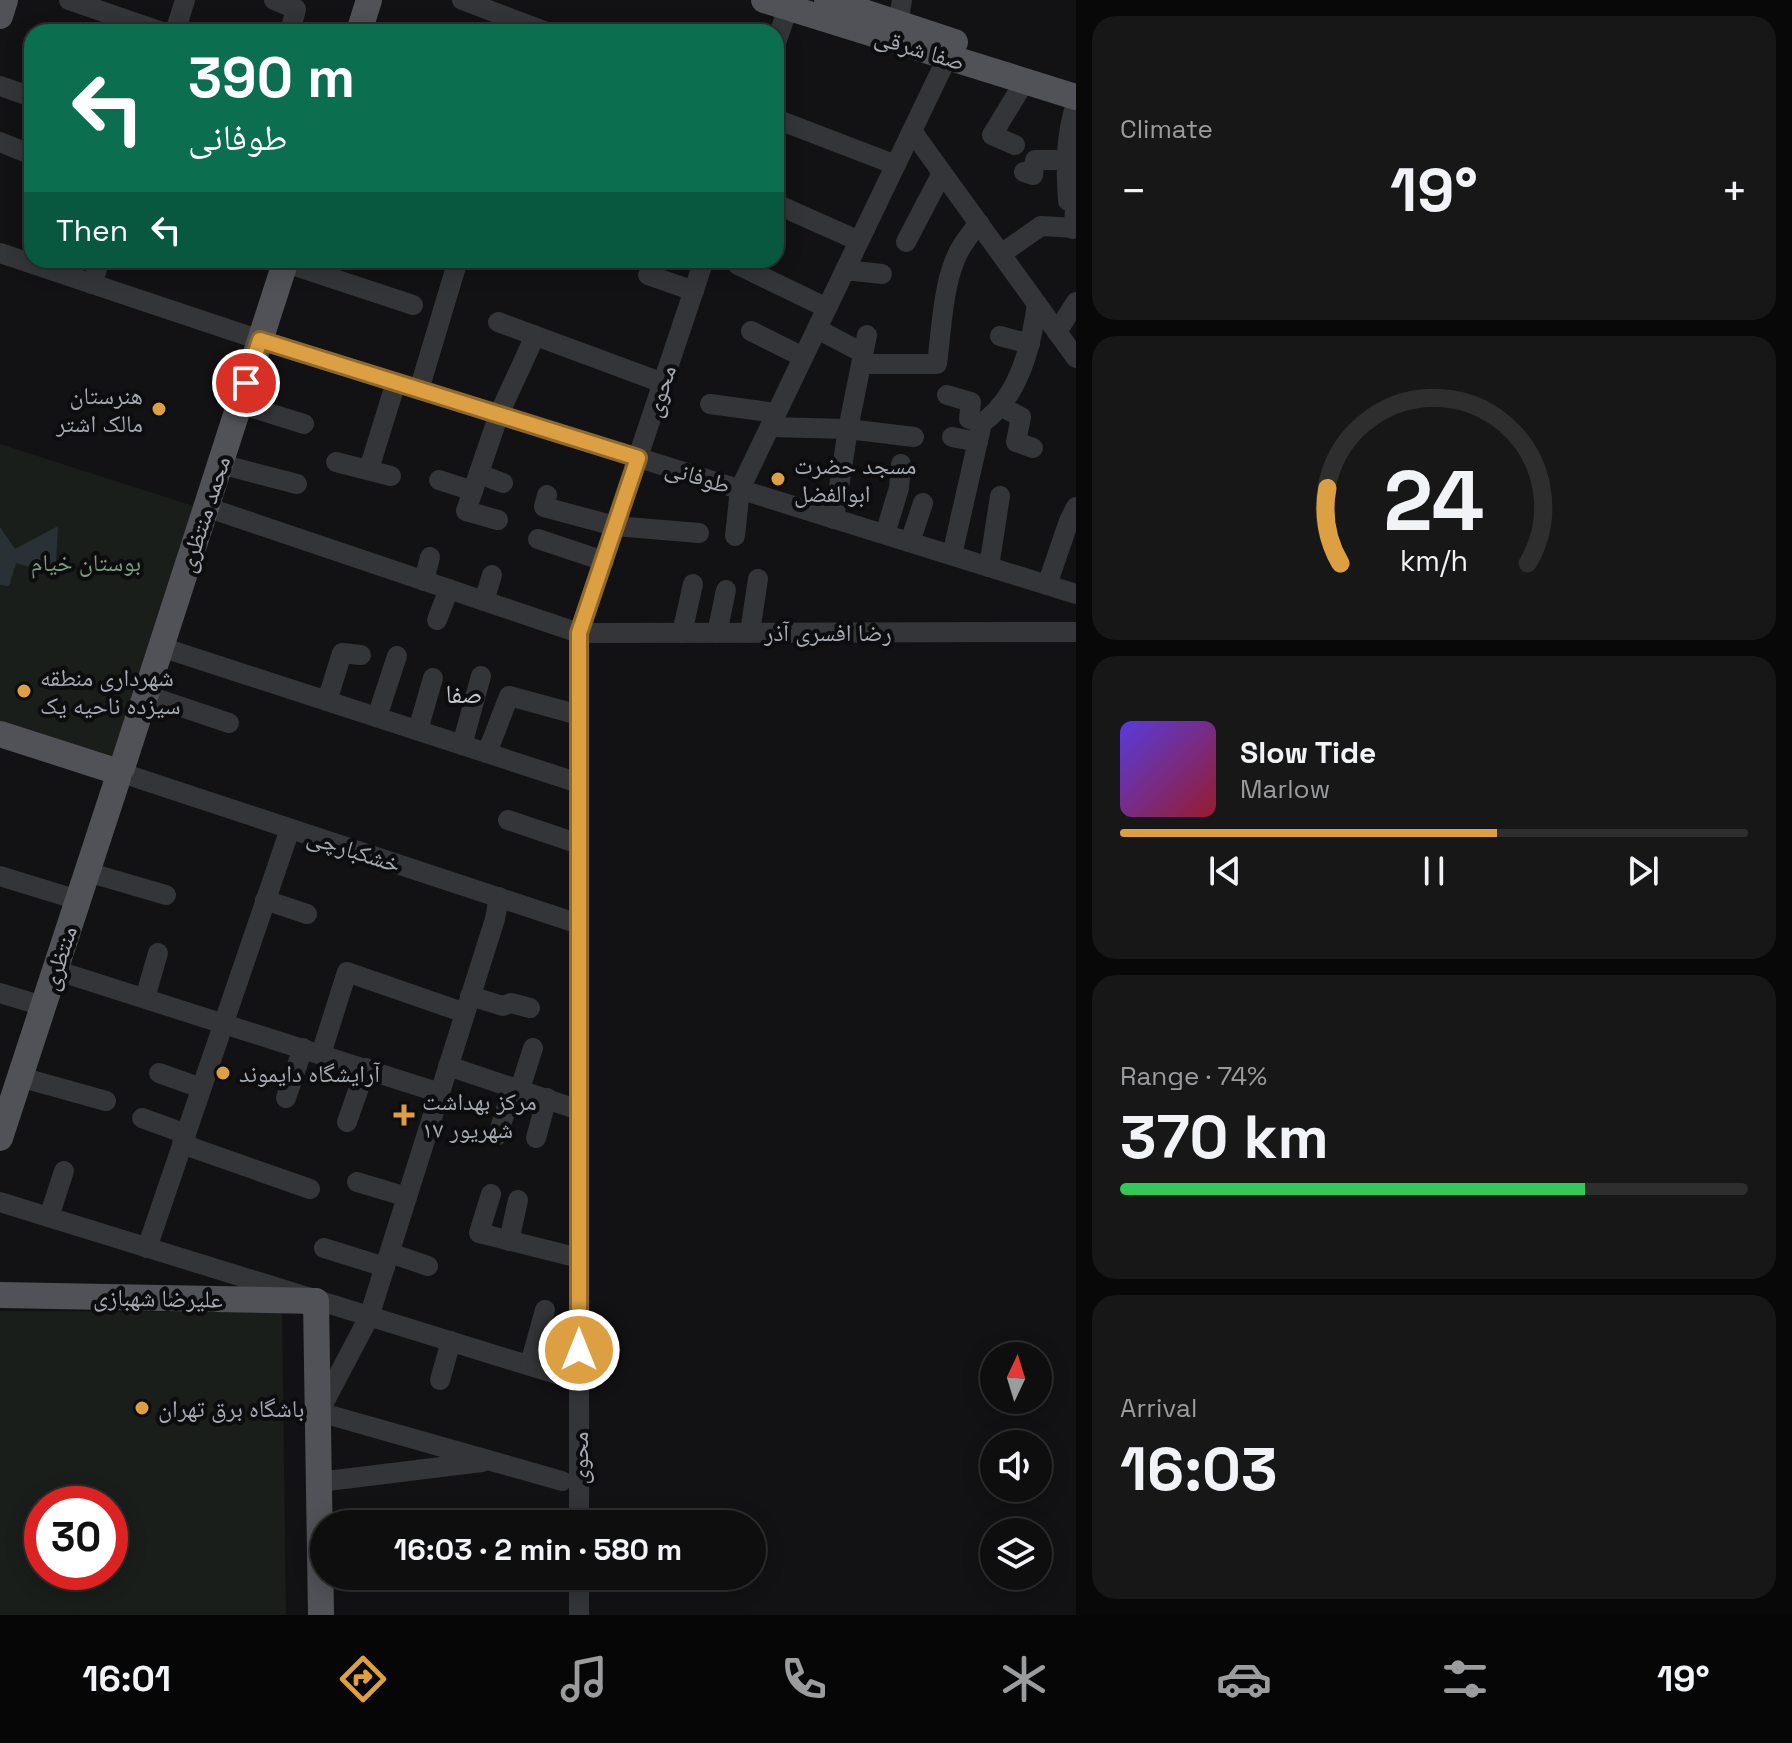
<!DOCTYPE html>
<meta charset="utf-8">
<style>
:root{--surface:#0e0e0f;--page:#171718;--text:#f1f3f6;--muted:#9b9c9e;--line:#2e2e2f;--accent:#dca042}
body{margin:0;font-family:"Space Grotesk","Noto Naskh Arabic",sans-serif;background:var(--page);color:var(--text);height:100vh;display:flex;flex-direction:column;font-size:30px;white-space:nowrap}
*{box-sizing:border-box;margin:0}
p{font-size:26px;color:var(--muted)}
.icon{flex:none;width:44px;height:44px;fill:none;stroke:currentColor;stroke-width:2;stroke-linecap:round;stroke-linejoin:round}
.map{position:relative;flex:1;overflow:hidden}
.drawer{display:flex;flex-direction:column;gap:16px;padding:16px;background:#080808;width:716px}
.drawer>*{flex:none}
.hud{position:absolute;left:24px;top:24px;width:760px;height:244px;border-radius:24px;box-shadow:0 4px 20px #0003,0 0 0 2px var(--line);background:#0b6e4f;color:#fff;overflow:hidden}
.needle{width:52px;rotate:4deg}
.tools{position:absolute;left:980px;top:1342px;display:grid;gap:16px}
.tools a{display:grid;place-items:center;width:72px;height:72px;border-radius:50%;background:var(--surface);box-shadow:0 4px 20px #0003,0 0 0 2px var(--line);font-size:40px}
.speed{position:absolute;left:24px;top:1486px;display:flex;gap:16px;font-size:40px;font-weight:700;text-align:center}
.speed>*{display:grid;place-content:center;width:104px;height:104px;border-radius:50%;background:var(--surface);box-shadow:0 4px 20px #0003,0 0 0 2px var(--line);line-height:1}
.speed .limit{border:12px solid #d22;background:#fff;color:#111}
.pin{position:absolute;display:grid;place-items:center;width:68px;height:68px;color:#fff;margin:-34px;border:4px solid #fff;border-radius:50%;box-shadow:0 2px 8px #0007}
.me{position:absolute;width:88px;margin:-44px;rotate:0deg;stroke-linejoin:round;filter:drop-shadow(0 0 6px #0008)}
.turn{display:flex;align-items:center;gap:28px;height:168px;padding:0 32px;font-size:36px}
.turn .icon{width:104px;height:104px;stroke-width:2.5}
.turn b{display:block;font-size:56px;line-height:68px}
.then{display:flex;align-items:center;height:76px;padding:0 32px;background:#0003;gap:16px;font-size:30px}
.big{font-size:60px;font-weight:800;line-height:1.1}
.drawer .tile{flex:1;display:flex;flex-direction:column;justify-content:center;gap:12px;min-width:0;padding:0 28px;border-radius:24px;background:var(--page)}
.drawer .dial{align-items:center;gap:0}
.dial svg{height:208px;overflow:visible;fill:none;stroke:var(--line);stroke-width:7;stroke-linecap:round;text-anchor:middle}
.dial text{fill:var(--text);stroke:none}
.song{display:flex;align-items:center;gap:24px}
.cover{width:96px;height:96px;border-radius:12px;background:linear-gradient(135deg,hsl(250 70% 55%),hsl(350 70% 35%))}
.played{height:8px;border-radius:4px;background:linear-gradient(90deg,var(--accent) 60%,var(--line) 60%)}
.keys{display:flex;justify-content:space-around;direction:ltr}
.heat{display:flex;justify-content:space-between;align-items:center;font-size:44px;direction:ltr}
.charge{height:12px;border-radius:6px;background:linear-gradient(90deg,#34c759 74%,var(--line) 0)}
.trip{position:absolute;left:310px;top:1510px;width:456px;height:80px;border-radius:40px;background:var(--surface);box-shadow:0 4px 20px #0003,0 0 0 2px var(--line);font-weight:800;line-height:80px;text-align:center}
.tabs{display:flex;height:128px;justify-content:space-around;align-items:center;background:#060606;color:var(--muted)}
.tabs .icon{width:56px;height:56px}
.tabs .selected{color:var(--accent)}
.tabs b{font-size:36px;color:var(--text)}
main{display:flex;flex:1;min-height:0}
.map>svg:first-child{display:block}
</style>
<main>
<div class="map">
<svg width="1076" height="1615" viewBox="0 0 1076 1615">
<rect width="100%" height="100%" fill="#121214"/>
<g fill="#191e1a" fill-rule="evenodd">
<path d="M0 444 193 506 112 757 0 721Z"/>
<path d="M0 1311 282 1312 286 1615H0ZM42 1504H110V1572H42Z"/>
</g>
<path fill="#2a3136" d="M58 526 56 564 36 569 16 563 9 586 0 585V527L15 549Z"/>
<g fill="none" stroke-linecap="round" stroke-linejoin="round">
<g stroke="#343538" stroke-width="20">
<path d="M69 0 162 32"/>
<path d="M274 0 296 9 290 32"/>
<path d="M462 0 547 32"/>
<path d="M898 23 902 0"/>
<path d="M175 32 185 0"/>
<path d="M776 43 788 8"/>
<path d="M0 86 32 97"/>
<path d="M776 119 896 165"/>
<path d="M912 131 1076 358"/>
<path d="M0 142 32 155"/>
<path d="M1015 145 992 135 1025 81"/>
<path d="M1024 172 1033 175 1035 160H1066"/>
<path d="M776 204 859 241"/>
<path d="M1073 229 1076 203 1068 201C1066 168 1065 136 1076 104"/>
<path d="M906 242 942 173"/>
<path d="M0 253 260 340 1076 594"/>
<path d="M1001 254 1041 226 1076 228"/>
<path d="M586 260H588"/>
<path d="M286 263 413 305"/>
<path d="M738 265 827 308"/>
<path d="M845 270 882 274"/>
<path d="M648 275 694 291"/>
<path d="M92 284 100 260"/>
<path d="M498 322 663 383"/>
<path d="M817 329 863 353"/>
<path d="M751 331 803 357"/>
<path d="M1057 332 1076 302"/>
<path d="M1000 336 1030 344"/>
<path d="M861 364H937C941 333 943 288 955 260 960 246 970 235 979 223"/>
<path d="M419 390 458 260"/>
<path d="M947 395 971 402 969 419 982 423"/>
<path d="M240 404 304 424"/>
<path d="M710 404 776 413"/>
<path d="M1000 406 1021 417 1016 442 1033 448"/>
<path d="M770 427 848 429 914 437"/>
<path d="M952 437 978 442"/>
<path d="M336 462 391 476"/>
<path d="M220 464 297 484"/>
<path d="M369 469 396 382"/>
<path d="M479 474 503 483"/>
<path d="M439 480 473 491"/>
<path d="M547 495 544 507 615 526 699 533"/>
<path d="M206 507 579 633 1076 632"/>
<path d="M834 519 848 429 867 335"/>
<path d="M498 520 466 511 499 414 530 347 534 335"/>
<path d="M885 534 899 488 901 464"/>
<path d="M735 536 740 489 947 58"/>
<path d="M538 539 604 561"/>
<path d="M910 542 923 503"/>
<path d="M952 555 982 423C1019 397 1031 347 1037 304"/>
<path d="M989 567 1000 496"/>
<path d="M424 581 430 557"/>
<path d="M1047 585 1069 521 1076 507"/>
<path d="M484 601 492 575"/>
<path d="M437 620 449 589"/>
<path d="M750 632 758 579"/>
<path d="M682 633 693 584"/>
<path d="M717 633 726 590"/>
<path d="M161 647 579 783"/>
<path d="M146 695 229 723"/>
<path d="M327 701 342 653 361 655"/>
<path d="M377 717 397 656"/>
<path d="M418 730 433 678"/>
<path d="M462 745 481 676"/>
<path d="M487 753 509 696 579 715"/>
<path d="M128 775 579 924"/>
<path d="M508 820 579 844"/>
<path d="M87 872 166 895"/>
<path d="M0 876 78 900"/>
<path d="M499 897 495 919 369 1317 319 1412 562 1481"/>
<path d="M265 900 307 914"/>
<path d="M55 970 440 1093"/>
<path d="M0 993 43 1006"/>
<path d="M470 996 503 1006 511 1003 530 1008"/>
<path d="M145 998 158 953"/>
<path d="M321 1054 347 972 465 1013"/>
<path d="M448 1066 579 1110"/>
<path d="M159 1073 201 1088"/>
<path d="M20 1077 106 1101"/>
<path d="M520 1089 533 1048"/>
<path d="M286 1098 303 1048"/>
<path d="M142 1118 186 1134"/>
<path d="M347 1122 366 1068"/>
<path d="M498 1135 513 1087"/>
<path d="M536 1138 547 1098"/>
<path d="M182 1144 310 1189"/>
<path d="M357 1182 407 1197"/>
<path d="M491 1194 479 1233 579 1258"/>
<path d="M0 1202 579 1381"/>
<path d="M49 1217 64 1171"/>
<path d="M509 1241 518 1200"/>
<path d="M147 1248 290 829"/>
<path d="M324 1248 385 1267"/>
<path d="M390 1253 428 1266"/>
<path d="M530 1364 545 1310"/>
<path d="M440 1380 451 1341"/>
<path d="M319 1482 482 1462"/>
<path d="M579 1524V633L704 260"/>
<path d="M579 1615V1576"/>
</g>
<g stroke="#505257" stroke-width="26">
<path d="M764 0 1076 97"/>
<path d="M827 0 955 42"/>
<path d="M0 16 5 0"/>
<path d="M359 32 369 0"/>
<path d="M0 734 112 770"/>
<path d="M122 768 286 260"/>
<path d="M0 1138 118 778"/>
<path d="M0 1295 316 1301 321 1615"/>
</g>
</g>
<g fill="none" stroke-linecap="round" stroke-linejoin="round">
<defs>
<path id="route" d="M246 383 260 340 638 458 579 633V1350"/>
</defs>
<use href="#route" stroke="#8f682b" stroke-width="20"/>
<use href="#route" stroke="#dca042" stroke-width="14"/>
</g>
<g fill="#dca042" stroke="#0d0d0f" stroke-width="3">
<circle cx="159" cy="409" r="8"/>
<circle cx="778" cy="479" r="8"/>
<circle cx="24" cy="691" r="8"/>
<circle cx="223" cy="1073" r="8"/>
<path d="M400 1103h8v8h8v8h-8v8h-8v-8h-8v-8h8z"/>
<circle cx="142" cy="1408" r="8"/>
</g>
<g text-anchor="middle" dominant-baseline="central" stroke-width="8" stroke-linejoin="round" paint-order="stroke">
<g font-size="24" fill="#a5aab3" stroke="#0d0d0f">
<text transform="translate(920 49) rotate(17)">صفا شرقی</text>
<text transform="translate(660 391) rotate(-72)">محوی</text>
<text transform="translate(698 476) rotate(17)">طوفانی</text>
<text transform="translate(204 514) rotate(-72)">محمد منتظری</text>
<text x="828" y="632">رضا افسری آذر</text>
<text transform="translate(354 850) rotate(18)">خشکبارچی</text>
<text transform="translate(59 958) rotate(-72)">منتظری</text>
<text transform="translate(158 1298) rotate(1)">علیرضا شهبازی</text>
<text transform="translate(579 1458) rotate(-90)">محوی</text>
</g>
<g font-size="24" fill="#a5aab3" stroke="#0d0d0f" text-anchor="start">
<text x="143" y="395" text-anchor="end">هنرستان<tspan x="143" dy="28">مالک اشتر</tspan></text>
<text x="794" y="465">مسجد حضرت<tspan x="794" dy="28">ابوالفضل</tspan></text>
<text x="40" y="677">شهرداری منطقه<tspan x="40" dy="28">سیزده ناحیه یک</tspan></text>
<text x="239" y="1073">آرایشگاه دایموند</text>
<text x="422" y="1101">مرکز بهداشت<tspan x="422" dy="28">۱۷ شهریور</tspan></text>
<text x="158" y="1408">باشگاه برق تهران</text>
</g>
<g font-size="24" fill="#7e9c7f" stroke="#0d0d0f">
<text x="86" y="562">بوستان خیام</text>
</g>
<g font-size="26" fill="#c6c9cf" stroke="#0d0d0f">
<text x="464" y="694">صفا</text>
</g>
</g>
</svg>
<div class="tools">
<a><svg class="needle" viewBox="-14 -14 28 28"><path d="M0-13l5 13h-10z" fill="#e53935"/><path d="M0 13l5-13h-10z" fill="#9b9c9e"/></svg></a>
<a><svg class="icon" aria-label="sound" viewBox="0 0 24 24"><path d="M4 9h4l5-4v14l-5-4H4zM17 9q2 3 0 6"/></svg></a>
<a><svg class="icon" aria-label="layers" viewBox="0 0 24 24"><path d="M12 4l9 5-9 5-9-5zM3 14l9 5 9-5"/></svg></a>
</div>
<div class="speed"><div class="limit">30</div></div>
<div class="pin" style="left:246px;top:383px;background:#d93025"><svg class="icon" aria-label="arrive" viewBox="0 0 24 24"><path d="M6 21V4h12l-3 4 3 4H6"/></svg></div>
<svg class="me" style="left:579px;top:1350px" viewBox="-20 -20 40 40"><circle r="17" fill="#dca042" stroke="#fff" stroke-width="3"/><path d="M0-11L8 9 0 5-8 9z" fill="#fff"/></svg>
<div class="trip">16:03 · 2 min · 580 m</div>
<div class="hud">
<div class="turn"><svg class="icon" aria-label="left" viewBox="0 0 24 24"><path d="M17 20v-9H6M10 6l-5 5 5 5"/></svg><div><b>390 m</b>طوفانی</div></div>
<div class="then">Then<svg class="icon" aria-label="left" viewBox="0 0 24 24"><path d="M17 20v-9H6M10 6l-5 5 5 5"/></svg></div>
</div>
</div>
<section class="drawer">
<div class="tile"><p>Climate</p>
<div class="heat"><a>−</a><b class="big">19°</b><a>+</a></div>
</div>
<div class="tile dial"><svg viewBox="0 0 100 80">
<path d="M14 69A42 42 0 1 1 86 69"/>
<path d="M14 69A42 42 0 0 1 9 40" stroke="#dca042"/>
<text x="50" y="56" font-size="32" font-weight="700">24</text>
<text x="50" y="72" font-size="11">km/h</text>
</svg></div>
<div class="tile">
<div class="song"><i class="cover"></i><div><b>Slow Tide</b><p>Marlow</p></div></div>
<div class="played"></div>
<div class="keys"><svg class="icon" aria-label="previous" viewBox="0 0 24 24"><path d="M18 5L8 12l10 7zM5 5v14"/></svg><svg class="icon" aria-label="pause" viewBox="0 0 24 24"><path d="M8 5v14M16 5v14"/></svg><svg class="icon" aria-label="next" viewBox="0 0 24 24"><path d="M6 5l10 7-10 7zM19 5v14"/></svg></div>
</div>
<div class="tile"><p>Range · 74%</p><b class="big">370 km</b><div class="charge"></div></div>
<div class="tile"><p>Arrival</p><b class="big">16:03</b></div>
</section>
</main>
<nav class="tabs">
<b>16:01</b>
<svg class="icon selected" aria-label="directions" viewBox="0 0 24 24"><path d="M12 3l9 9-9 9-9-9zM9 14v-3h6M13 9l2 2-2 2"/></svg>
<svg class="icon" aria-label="music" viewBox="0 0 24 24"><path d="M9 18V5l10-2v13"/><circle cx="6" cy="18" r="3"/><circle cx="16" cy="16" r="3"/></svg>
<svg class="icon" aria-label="phone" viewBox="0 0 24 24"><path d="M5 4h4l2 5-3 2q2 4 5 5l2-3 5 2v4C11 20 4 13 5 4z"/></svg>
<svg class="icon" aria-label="climate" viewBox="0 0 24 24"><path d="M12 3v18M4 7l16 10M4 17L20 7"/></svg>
<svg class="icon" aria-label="car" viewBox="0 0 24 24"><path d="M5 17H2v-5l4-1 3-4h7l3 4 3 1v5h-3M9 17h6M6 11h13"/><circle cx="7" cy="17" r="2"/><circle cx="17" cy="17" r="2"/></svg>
<svg class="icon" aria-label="filters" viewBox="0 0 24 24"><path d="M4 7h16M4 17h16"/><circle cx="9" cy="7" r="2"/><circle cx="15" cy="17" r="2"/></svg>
<b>19°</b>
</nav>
